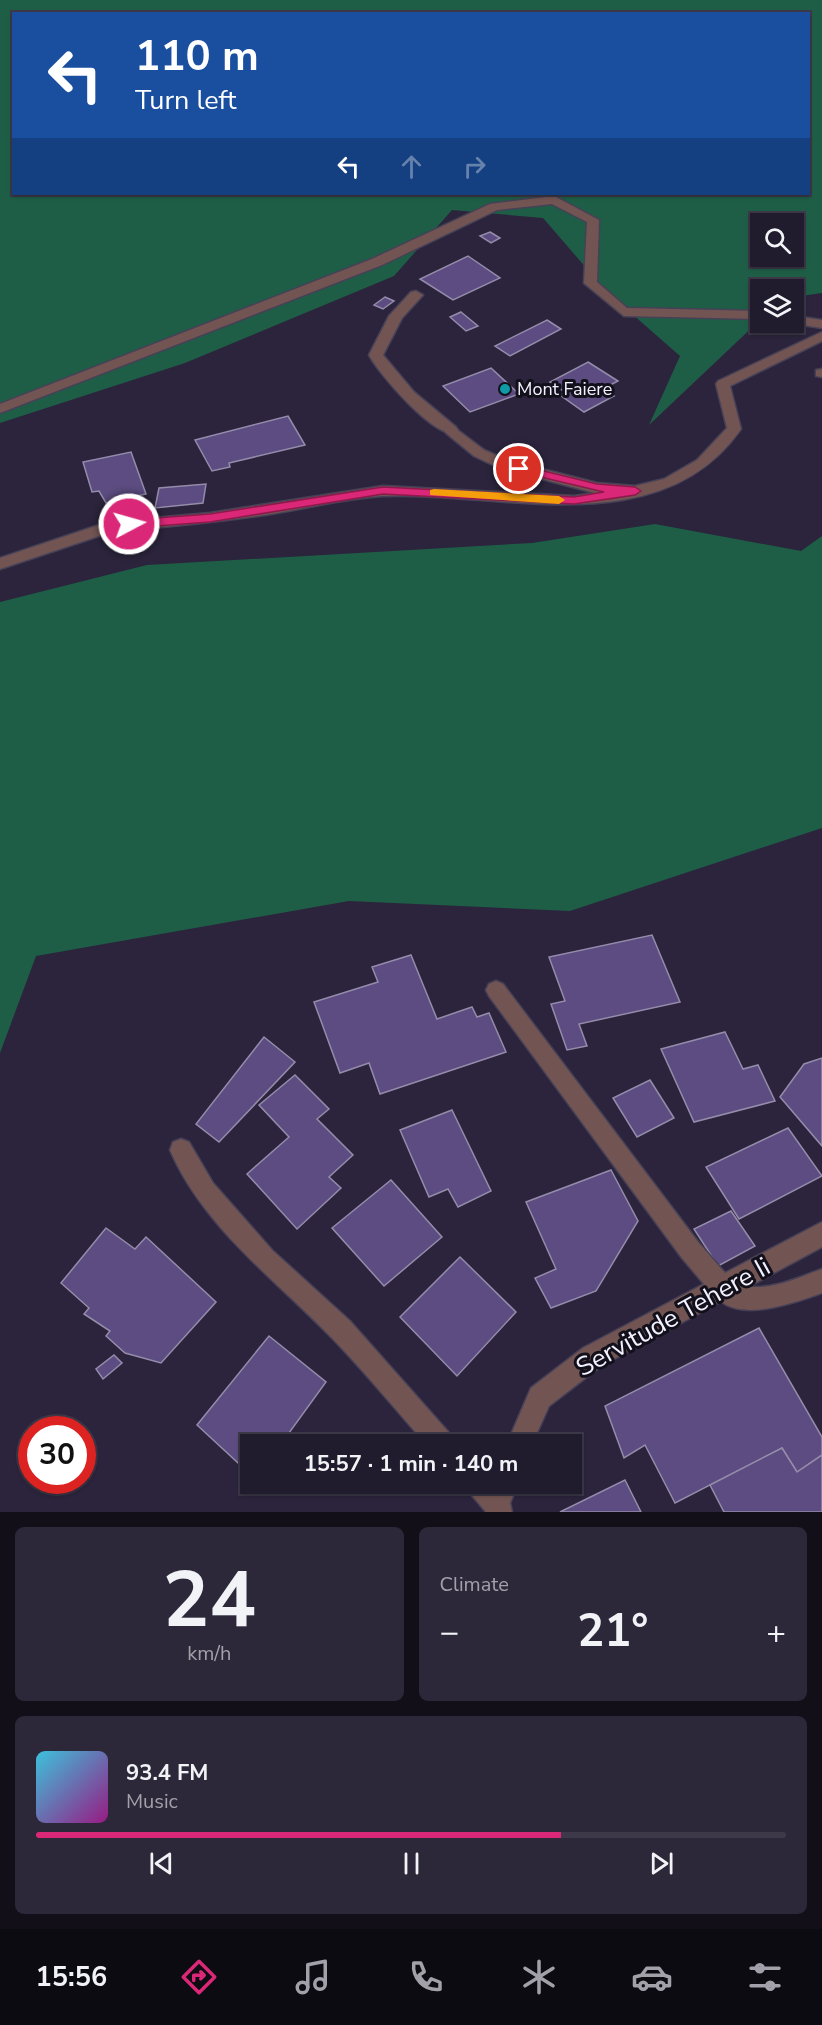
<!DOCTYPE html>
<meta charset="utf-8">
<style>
:root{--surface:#201b2d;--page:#2d2839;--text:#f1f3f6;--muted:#a2a1aa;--line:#3d3949;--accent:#db2777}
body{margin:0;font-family:"Nunito Sans",sans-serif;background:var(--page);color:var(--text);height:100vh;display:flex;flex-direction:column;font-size:22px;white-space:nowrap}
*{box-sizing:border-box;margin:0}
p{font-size:20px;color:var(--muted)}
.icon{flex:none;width:33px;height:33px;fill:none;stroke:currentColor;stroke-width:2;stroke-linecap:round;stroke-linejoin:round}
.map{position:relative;height:1512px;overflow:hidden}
.panel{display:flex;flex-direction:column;gap:15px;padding:15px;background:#120f19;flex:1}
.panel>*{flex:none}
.top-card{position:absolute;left:12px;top:12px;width:798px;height:183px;border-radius:0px;box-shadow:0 2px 4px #0004,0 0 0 2px var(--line);background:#1a4fa0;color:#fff;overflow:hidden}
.tools{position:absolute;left:750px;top:213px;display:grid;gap:12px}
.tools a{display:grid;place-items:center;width:54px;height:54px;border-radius:0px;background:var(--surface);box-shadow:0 2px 4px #0004,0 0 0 2px var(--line);font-size:30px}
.speed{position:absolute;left:18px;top:1416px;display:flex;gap:12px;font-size:30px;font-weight:700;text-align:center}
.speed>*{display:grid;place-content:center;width:78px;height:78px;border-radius:50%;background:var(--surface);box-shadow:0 2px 4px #0004,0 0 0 2px var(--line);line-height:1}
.speed .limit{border:9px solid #d22;background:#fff;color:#111}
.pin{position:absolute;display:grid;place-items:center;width:51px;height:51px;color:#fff;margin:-26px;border:3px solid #fff;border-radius:50%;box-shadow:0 2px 6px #0007}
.me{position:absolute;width:66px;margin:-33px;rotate:84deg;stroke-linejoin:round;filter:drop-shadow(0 0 4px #0008)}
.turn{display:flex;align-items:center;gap:21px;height:126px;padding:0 24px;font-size:27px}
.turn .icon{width:78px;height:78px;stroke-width:2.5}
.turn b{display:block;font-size:42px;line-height:51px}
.lanes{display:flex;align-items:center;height:57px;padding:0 24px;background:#0003;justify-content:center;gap:30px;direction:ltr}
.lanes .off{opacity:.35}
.big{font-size:45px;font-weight:700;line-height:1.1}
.panel .tile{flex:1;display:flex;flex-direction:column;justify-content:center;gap:9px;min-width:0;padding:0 21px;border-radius:9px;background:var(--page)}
.panel .dial{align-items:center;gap:0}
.dial b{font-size:78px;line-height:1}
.song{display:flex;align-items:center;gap:18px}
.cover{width:72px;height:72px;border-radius:9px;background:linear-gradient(135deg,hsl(190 70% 55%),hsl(310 70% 35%))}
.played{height:6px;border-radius:3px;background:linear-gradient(90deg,var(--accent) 70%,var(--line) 70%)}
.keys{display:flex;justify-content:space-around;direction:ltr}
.heat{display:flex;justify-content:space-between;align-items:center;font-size:33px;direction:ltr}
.panel .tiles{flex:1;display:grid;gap:15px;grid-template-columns:1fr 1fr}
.tile:last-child{grid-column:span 2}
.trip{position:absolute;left:240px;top:1434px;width:342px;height:60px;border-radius:0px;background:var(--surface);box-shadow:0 2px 4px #0004,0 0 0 2px var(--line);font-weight:700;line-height:60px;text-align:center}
.tabs{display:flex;height:96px;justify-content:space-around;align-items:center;background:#0d0b12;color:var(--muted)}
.tabs .icon{width:42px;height:42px}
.tabs .on{color:var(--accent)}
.tabs b{font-size:27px;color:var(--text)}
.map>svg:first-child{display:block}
</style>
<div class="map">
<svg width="822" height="1512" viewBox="0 0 822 1512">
<rect width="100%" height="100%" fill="#2b243c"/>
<g fill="#1e5e46" fill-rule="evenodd">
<path d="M0 0H822V293L794 297V290H760V320L649 425 680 356 607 292 543 218 452 210 394 276 185 363 0 423ZM14 14H808V194H14ZM760 224H794V256H760Z"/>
<path d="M655 524 801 551 822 536V828L570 911 349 901 36 956 0 1053V602L147 565 532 543Z"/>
</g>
<g fill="#5c4c81" stroke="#948caa" stroke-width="1.5">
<path d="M490 232 500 238 491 243 480 236Z"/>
<path d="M468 256 500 278 453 300 420 279Z"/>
<path d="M385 297 394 301 383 309 374 305Z"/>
<path d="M461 312 478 326 466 331 450 317Z"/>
<path d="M547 320 561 329 510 356 495 346Z"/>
<path d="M588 362 618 381 603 389 614 396 584 412 560 395 565 392 550 382Z"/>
<path d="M491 368 519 394 470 412 443 386Z"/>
<path d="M288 416 305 445 229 463 230 467 212 471 195 440Z"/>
<path d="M131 452 146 494 106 503 99 491 92 492 83 462Z"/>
<path d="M206 484 203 503 155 508 159 488Z"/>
<path d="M652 935 680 1002 579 1024 587 1046 567 1050 551 1004 565 1001 549 957Z"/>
<path d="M411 955 437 1019 472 1007 477 1017 489 1013 506 1052 380 1094 369 1063 340 1073 314 1002 378 982 372 967Z"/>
<path d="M725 1032 743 1069 758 1065 775 1101 694 1122 661 1049Z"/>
<path d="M264 1037 295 1062 219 1142 196 1124Z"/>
<path d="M822 1058V1146L780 1097 804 1064Z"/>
<path d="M295 1075 329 1109 317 1119 353 1155 329 1177 341 1188 297 1229 247 1174 289 1137 259 1105Z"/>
<path d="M650 1080 674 1118 637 1137 613 1098Z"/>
<path d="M452 1110 491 1191 458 1207 448 1189 429 1197 400 1130Z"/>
<path d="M788 1128 822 1176 739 1219 706 1167Z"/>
<path d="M611 1170 638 1221 596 1291 551 1308 535 1278 556 1269 526 1202Z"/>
<path d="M391 1180 442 1237 384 1286 332 1228Z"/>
<path d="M731 1211 755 1246 718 1266 694 1229Z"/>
<path d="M106 1228 135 1249 146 1237 216 1302 161 1363 125 1353 106 1336 110 1331 84 1314 89 1308 61 1283Z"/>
<path d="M460 1257 516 1312 457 1376 400 1317Z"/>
<path d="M759 1328 822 1437V1455L797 1472 782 1448 675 1503 645 1445 624 1458 605 1406Z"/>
<path d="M269 1336 326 1382 281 1444H250V1474L197 1425Z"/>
<path d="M114 1355 122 1363 103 1379 96 1369Z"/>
<path d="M782 1448 797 1472 822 1455V1512H724L710 1485Z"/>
<path d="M625 1480 641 1512H560Z"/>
</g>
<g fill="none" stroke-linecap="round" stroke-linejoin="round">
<defs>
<g id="service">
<path d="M416 291 423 295 402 318 383 355 414 392 456 427 458 430 456 433C435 439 379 374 369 355L389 316 411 292Z"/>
<path d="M822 369V377L816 376V370Z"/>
<path d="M108 522 114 523 116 527 114 531 0 569V558Z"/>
<path d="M822 1269V1293C793 1303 728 1328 711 1288L715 1280 723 1276C730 1279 737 1284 744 1286 770 1291 798 1278 822 1269Z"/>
</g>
<g id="minor">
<path d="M554 196 599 220 597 282 627 308 760 311V319L624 316 584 283 587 222 552 204 497 210 382 265 0 413V404L372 259 490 204Z"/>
<path d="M794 316 822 320V328L789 323 794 322Z"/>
<path d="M822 332V341L730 386 741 429C660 545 500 491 383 496 346 498 308 508 271 514 217 522 163 527 108 532L100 527 108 522 210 513 383 486 574 496 595 493 497 467 474 456 446 433 444 430 446 427 451 425 484 450 507 460 597 483 635 486 664 479 697 460 727 428 716 384 718 381Z"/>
<path d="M496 981 503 984 698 1242 725 1273 822 1222V1247L601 1366 549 1406 532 1444H507L531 1388 583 1348 704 1284 682 1258 489 996 486 990 489 984Z"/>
<path d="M181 1139 189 1142 213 1183 272 1250 350 1321 451 1435 454 1444H426C395 1409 365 1372 332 1338 275 1279 204 1228 170 1150L173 1142Z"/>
<path d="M466 1484H518L510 1503 512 1512H486L470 1493Z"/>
</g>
</defs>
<use href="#service" stroke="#474157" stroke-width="3"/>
<use href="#minor" stroke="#474157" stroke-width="3"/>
<use href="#service" fill="#725553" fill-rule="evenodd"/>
<use href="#minor" fill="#725553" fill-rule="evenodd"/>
</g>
<path fill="#db2777" stroke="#8e194d" stroke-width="1.5" d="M519 465 597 484 635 487 641 491 635 495 574 504 383 494 210 522 129 528 123 524 129 520 210 514 383 487 574 497 604 492 515 471V466Z"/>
<path fill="#f59e0b" d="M434 489 559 496 565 500 559 504 430 495V490Z"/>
<circle fill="#0f9aa8" stroke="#12101a" stroke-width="2" cx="505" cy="389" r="6"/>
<g text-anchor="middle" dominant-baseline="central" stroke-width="6" stroke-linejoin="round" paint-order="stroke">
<g font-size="18" fill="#f4f1ff" stroke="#12101a" text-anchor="start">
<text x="517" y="389">Mont Faiere</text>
</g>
<g font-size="26" fill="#f4f1ff" stroke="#12101a">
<text transform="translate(673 1317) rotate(-29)">Servitude Tehere Ii</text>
</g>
</g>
</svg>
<div class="tools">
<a><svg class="icon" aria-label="search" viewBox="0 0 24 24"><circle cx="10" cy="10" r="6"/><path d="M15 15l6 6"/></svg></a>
<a><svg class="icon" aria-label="layers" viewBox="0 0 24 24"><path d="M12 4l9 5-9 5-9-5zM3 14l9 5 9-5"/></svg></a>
</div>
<div class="speed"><div class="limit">30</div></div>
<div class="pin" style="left:519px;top:469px;background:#d93025"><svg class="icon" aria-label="arrive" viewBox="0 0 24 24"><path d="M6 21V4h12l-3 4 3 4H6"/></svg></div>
<svg class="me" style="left:129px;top:524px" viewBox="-20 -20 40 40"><circle r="17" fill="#db2777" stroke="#fff" stroke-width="3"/><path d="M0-11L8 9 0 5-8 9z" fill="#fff"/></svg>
<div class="trip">15:57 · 1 min · 140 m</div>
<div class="top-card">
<div class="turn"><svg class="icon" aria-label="left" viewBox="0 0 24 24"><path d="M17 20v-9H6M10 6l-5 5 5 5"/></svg><div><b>110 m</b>Turn left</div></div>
<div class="lanes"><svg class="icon" aria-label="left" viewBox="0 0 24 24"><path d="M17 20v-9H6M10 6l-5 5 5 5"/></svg><svg class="icon off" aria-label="ahead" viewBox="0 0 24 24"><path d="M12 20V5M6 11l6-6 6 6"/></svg><svg class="icon off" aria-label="right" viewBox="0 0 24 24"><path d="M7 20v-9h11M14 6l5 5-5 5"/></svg></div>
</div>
</div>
<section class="panel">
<div class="tiles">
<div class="tile dial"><b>24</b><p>km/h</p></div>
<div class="tile"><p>Climate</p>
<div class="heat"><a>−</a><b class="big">21°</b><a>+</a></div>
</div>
<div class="tile">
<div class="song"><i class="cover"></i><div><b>93.4 FM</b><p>Music</p></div></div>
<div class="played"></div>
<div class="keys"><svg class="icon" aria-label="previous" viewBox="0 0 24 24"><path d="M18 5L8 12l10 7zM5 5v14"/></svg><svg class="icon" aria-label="pause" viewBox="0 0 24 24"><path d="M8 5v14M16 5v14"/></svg><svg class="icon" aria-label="next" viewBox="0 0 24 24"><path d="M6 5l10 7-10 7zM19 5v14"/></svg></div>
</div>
</div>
</section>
<nav class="tabs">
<b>15:56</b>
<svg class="icon on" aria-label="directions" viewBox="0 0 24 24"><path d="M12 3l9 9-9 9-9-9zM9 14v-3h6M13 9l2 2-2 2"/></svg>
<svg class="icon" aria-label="music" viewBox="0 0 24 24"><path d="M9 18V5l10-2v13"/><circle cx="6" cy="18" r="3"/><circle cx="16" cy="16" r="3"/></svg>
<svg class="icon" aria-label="phone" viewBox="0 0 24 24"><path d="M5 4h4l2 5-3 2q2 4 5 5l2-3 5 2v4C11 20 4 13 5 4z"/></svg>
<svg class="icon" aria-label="climate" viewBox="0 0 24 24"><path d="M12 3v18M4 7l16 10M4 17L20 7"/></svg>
<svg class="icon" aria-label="car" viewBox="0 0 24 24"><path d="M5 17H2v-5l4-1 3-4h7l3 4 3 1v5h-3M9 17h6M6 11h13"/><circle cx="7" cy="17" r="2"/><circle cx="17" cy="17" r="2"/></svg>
<svg class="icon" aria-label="filters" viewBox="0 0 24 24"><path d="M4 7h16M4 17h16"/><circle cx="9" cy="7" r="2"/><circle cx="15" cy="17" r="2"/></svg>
</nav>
